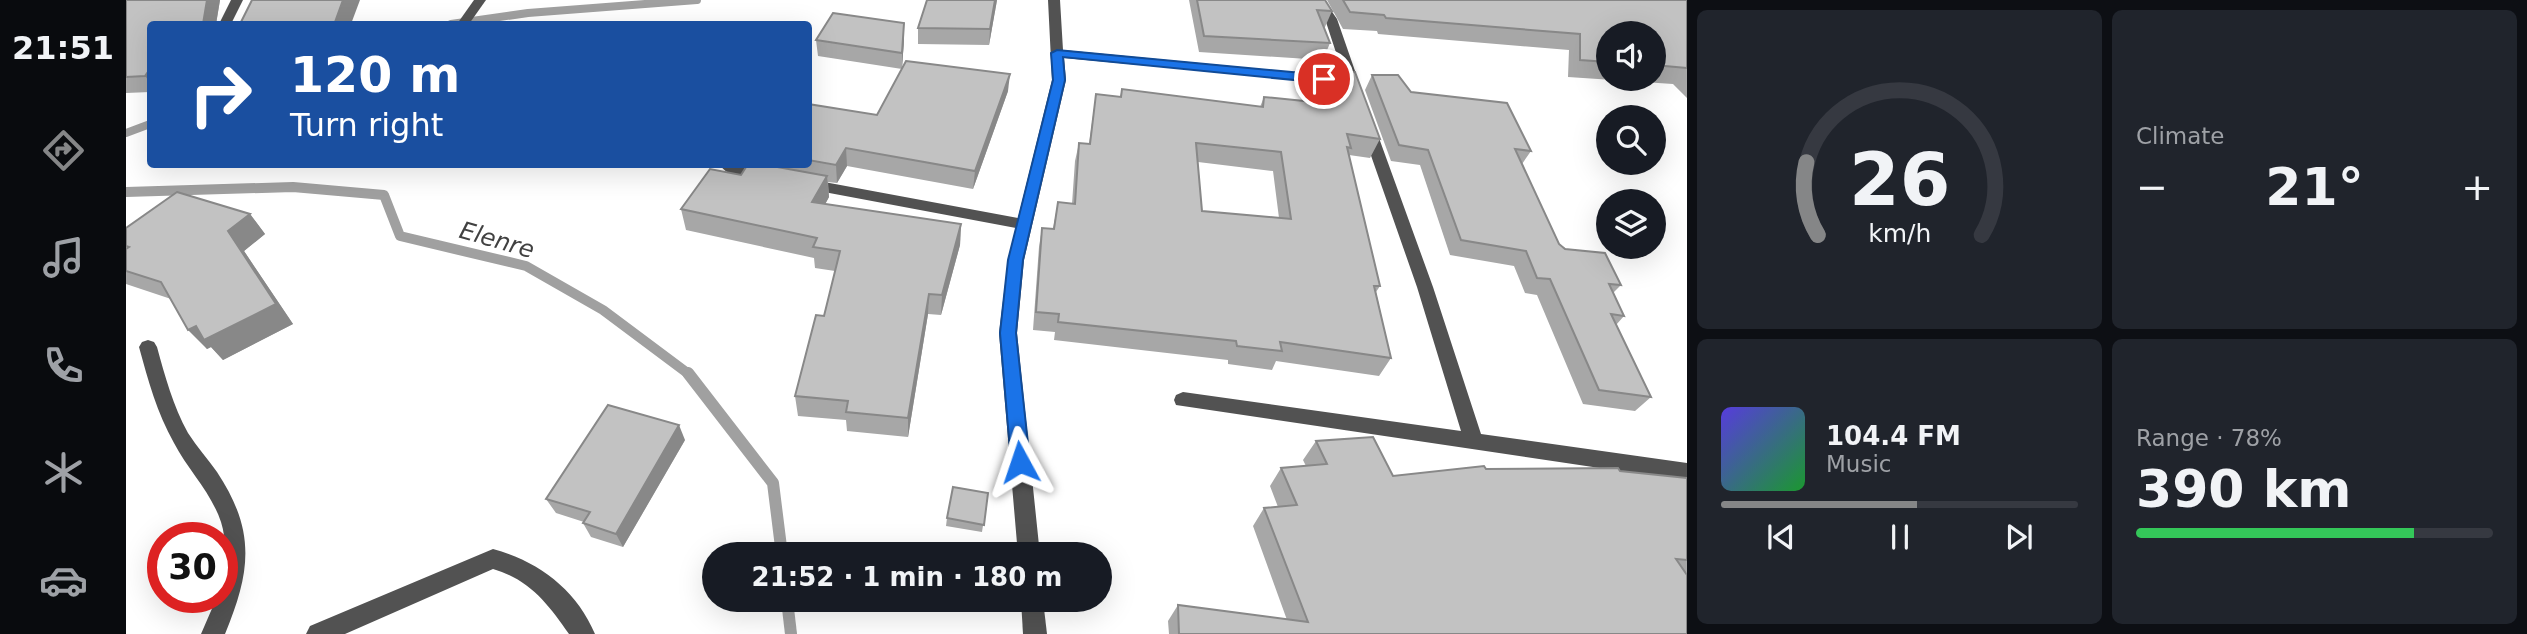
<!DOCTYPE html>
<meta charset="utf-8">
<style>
:root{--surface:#171b24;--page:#20242c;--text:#f1f3f6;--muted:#9ea1a6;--line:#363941;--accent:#858687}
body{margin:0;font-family:"DejaVu Sans",sans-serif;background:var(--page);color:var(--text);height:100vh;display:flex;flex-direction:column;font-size:26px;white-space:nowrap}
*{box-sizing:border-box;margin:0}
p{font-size:23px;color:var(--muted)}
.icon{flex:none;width:38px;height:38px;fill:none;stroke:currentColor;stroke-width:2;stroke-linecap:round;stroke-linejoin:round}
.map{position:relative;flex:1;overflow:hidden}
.details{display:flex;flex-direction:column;gap:10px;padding:10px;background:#0d0f14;width:840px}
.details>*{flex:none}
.hud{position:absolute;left:21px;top:21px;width:665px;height:147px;border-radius:7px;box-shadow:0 7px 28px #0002;background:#1a4fa0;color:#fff;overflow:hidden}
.fabs{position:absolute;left:1470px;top:21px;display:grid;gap:14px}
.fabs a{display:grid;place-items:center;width:70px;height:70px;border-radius:50%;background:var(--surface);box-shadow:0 7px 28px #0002;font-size:35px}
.speed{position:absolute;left:21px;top:522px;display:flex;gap:14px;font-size:35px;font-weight:700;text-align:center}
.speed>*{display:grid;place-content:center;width:91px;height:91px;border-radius:50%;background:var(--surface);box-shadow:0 7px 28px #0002;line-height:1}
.speed .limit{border:10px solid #d22;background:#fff;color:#111}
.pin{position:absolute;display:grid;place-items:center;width:60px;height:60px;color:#fff;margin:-30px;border:4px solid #fff;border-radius:50%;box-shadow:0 2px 7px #0007}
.me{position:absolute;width:77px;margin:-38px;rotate:355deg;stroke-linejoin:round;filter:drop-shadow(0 0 5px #0008)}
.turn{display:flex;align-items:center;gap:24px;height:147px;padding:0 28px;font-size:32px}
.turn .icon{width:91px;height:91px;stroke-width:2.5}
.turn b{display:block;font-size:49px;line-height:60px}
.big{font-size:52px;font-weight:700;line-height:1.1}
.details .tile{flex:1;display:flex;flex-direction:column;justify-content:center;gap:10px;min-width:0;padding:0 24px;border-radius:10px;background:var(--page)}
.details .dial{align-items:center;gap:0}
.dial svg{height:182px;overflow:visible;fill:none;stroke:var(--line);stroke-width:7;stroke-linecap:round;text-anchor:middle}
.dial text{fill:var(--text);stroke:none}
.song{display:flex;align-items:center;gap:21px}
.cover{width:84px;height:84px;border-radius:10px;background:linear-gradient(135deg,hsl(250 70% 55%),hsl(130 70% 35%))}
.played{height:7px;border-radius:4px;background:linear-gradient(90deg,var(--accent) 55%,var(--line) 55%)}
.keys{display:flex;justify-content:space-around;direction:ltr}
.heat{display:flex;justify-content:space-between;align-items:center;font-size:38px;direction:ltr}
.charge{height:10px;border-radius:5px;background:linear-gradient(90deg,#34c759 78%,var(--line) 0)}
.details .tiles{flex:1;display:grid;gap:10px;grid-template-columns:repeat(2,1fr)}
.trip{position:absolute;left:576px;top:542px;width:410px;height:70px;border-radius:35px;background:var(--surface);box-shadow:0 7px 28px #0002;font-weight:700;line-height:70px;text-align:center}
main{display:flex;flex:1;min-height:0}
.dock{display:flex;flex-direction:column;width:126px;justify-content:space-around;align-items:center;background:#090b0e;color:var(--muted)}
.dock .icon{width:49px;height:49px}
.dock .current{color:var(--accent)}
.dock b{font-size:32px;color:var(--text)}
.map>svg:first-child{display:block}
</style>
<main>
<nav class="dock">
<b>21:51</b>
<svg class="icon current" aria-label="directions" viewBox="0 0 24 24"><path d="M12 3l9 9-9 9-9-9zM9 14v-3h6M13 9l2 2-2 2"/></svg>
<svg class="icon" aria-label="music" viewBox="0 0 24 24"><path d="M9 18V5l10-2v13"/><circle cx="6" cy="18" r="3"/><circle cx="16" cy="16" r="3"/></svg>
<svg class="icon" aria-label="phone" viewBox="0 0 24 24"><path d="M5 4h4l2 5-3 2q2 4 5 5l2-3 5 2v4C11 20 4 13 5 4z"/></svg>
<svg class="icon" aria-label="climate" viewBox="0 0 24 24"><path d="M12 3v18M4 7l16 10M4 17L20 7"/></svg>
<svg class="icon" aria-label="car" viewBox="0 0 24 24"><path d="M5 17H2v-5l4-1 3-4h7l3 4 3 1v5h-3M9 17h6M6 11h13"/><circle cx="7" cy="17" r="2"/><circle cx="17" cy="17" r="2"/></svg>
</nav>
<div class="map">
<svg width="1561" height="634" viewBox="0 0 1561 634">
<rect width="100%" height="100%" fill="#fff"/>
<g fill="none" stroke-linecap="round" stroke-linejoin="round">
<g stroke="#a0a0a0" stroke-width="8">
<path d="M325 24 402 13 571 0"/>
<path d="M0 133 24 124"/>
</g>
<path stroke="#a0a0a0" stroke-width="10" d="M0 192 167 187 258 195 274 236 400 266 477 310 564 375"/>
<g stroke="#a0a0a0" stroke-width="12">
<path d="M562 373 647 483 656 555"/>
<path d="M661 600 665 634"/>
</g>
<g fill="#525252" fill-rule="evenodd">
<path d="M105 0H117L105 24H93Z"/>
<path d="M348 0H360L343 24H331Z"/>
<path d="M922 0H934L937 50 1218 77 1199 19 1186 0H1198L1211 19 1237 94 1235 97H1225L1220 84 938 58 940 80 898 260 891 333 914 555H892L873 333 882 260 890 228 682 189 674 184 682 179 892 218 926 80Z"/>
<path d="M1242 123 1249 127 1307 287 1355 434 1561 463V481L1050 405 1048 400 1050 395 1057 392 1335 431 1291 287 1235 127Z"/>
<path d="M593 164H609L642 174 644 177 637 182C620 179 604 179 593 164Z"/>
<path d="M22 340 28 342 31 347C39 376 47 406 62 433 71 447 82 459 91 472 130 531 125 571 99 634H75L91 597H96C96 571 103 547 95 522 85 492 62 470 48 443 31 413 22 380 13 347L16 342Z"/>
<path d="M367 549C412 561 450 589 469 634H443C422 604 404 580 367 569L219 634H180L184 626Z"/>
<path d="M895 600H917L921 634H897Z"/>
</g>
</g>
<g fill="#a7a7a7" fill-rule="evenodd">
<path d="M0 0H94L90 24H24V92L0 93Z"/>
<path d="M871 0 863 45 792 44V28Z"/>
<path d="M1063 0H1199L1206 11 1199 27H1198L1204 43 1197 60 1073 52Z"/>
<path d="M1201 0H1561V98L1547 84 1442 77 1443 50 1252 34 1251 31 1217 29ZM1482 33H1528V79H1482Z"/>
<path d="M778 39 776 68 882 91 847 189 721 166 711 183 702 182 703 197 699 204 835 224 834 245 815 315 802 314 782 437 721 431 720 420 672 416 669 396 698 316 709 271 689 268 688 258 560 230 555 209 615 175 622 164H682V104L751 115 776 69 692 56 690 40Z"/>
<path d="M1197 73 1254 139 1244 158 1223 155 1254 286 1250 292 1265 358 1253 376 1150 361 1146 370 1102 364V360L928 340 929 332 907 330 913 247 916 228 927 229 932 202 946 204 949 161 953 143 963 144 970 94 994 97 996 89 1134 107 1138 97 1193 102 1190 91ZM1072 162 1147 171 1153 218 1076 211Z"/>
<path d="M1246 75 1285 92 1405 151 1396 164 1433 244 1495 285 1487 293 1498 316 1490 325 1525 397 1509 411 1457 404 1411 295 1399 293 1388 266 1324 255 1294 165 1265 161 1239 90Z"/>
<path d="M124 214 139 234 118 251 167 324 97 360 85 347 81 349 45 299 0 284V228Z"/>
<path d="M559 440 497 547 465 537 457 523 458 522 430 513 420 499Z"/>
<path d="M1190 441 1267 476 1360 469 1494 471 1561 478V634H1043L1042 621 1052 605 1161 620 1127 526 1138 508 1152 507 1144 486 1155 468 1180 466 1177 460Z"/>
<path d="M862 493 856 532 820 526 821 518Z"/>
</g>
<g fill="#888">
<path d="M81 0H94L90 24H77Z"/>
<path d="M217 0H234L225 24H190Z"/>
<path d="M869 0H871L863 45 864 29Z"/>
<path d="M778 23V39L776 69V53Z"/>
<path d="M24 69V82L19 76Z"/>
<path d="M884 74 882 91 847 189 849 171Z"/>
<path d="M720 148 721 166 711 183 710 165Z"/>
<path d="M701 176 703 197 689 223 686 202Z"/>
<path d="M124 214 139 234 118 251 167 324 97 360 85 347 81 349 62 330 102 231Z"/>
<path d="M835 224 834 245 815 315 816 295Z"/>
<path d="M803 294 802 314 782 437V418Z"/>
<path d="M553 425 559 440 497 547 490 534Z"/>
</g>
<g fill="#c2c2c2" stroke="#888" stroke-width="2" fill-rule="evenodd">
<path d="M0 0H81L77 24H24V69L19 76 0 77Z"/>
<path d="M126 0H217L209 22 190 24H114Z"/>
<path d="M801 0H869L864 29 792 28Z"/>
<path d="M1071 0H1199L1206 11 1191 10 1204 43 1078 36Z"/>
<path d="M1217 0H1561V68L1528 65V33H1482V62L1454 60V34L1260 18 1258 15 1224 12Z"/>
<path d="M707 13 778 23 776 53 690 40Z"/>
<path d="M780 61 884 74 849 171 720 148 710 165 682 160V104L751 115Z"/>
<path d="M1229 72 1254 139 1221 134 1225 148 1221 147 1254 286H1248L1265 358 1154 342 1156 351 1111 346 1110 341 932 322 933 314 910 312 916 228 928 229 932 202 949 204 953 143 964 144 970 94 995 97 996 89 1137 107 1138 97 1208 104 1197 73ZM1070 143 1155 152 1165 219 1076 211Z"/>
<path d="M1246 75H1272L1285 92 1381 103 1405 151 1389 149 1433 244 1439 249 1479 253 1495 285 1483 284 1498 316 1485 314 1525 397 1473 390 1424 279 1411 278 1400 251 1335 240 1302 150 1273 145Z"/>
<path d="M622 164H634L701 176 686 202 835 224 816 295 803 294 782 418 720 412 722 401 669 396 690 315 698 316 714 251 687 247 691 238 555 209 584 169 615 175Z"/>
<path d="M51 192 124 214 102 231 150 304 78 340 70 326 62 330 35 282 0 271V249L3 247 0 246V228Z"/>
<path d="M482 405 553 425 490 534 457 523 464 512 420 499Z"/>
<path d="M1247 437 1267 476 1358 466 1360 469 1492 468 1494 471 1561 478V560L1550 559 1561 575V634H1053L1052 605 1182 622 1138 508 1171 505 1155 468 1201 464 1190 441Z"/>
<path d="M827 487 862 493 858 525 821 518Z"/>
</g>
<path fill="#1a73e8" stroke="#114b97" stroke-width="2" d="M931 50 1198 75 1204 79 1198 83 937 57 939 80 897 260 890 333 904 462 901 468H888L885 462 874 333 882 260 927 80 925 53Z"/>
<g text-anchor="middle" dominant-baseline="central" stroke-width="5" stroke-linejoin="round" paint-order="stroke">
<g font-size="24" font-style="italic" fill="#414141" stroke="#fff">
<text transform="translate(371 240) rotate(16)">Elenre</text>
</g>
</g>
</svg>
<div class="fabs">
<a><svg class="icon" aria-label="sound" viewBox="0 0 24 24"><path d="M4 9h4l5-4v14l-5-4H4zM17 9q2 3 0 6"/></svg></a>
<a><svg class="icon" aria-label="search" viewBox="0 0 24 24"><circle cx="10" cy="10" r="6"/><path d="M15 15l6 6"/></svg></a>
<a><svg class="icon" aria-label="layers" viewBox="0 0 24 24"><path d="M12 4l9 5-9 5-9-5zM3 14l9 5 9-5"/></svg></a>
</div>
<div class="speed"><div class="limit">30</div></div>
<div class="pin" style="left:1198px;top:79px;background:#d93025"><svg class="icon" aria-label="arrive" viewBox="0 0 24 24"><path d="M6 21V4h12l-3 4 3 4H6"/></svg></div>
<svg class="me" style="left:894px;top:462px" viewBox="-20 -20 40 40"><path d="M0-17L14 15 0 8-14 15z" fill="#1a73e8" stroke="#fff" stroke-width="4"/></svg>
<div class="trip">21:52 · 1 min · 180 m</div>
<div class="hud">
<div class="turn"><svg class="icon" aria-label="right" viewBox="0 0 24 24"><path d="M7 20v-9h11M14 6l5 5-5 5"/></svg><div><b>120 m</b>Turn right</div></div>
</div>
</div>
<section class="details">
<div class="tiles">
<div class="tile dial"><svg viewBox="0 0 100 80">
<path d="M14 69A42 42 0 1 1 86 69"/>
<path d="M14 69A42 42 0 0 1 9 37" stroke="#858687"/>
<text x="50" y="56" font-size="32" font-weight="700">26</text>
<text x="50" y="72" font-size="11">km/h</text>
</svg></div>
<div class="tile"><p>Climate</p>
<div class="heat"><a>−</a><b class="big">21°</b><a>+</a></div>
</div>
<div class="tile">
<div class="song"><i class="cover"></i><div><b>104.4 FM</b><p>Music</p></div></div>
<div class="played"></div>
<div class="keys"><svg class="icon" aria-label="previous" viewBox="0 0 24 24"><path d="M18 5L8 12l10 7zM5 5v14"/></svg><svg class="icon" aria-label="pause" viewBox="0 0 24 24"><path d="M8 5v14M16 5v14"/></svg><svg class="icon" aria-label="next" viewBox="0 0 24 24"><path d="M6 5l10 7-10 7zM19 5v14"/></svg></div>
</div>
<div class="tile"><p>Range · 78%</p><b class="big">390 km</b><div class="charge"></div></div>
</div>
</section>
</main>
